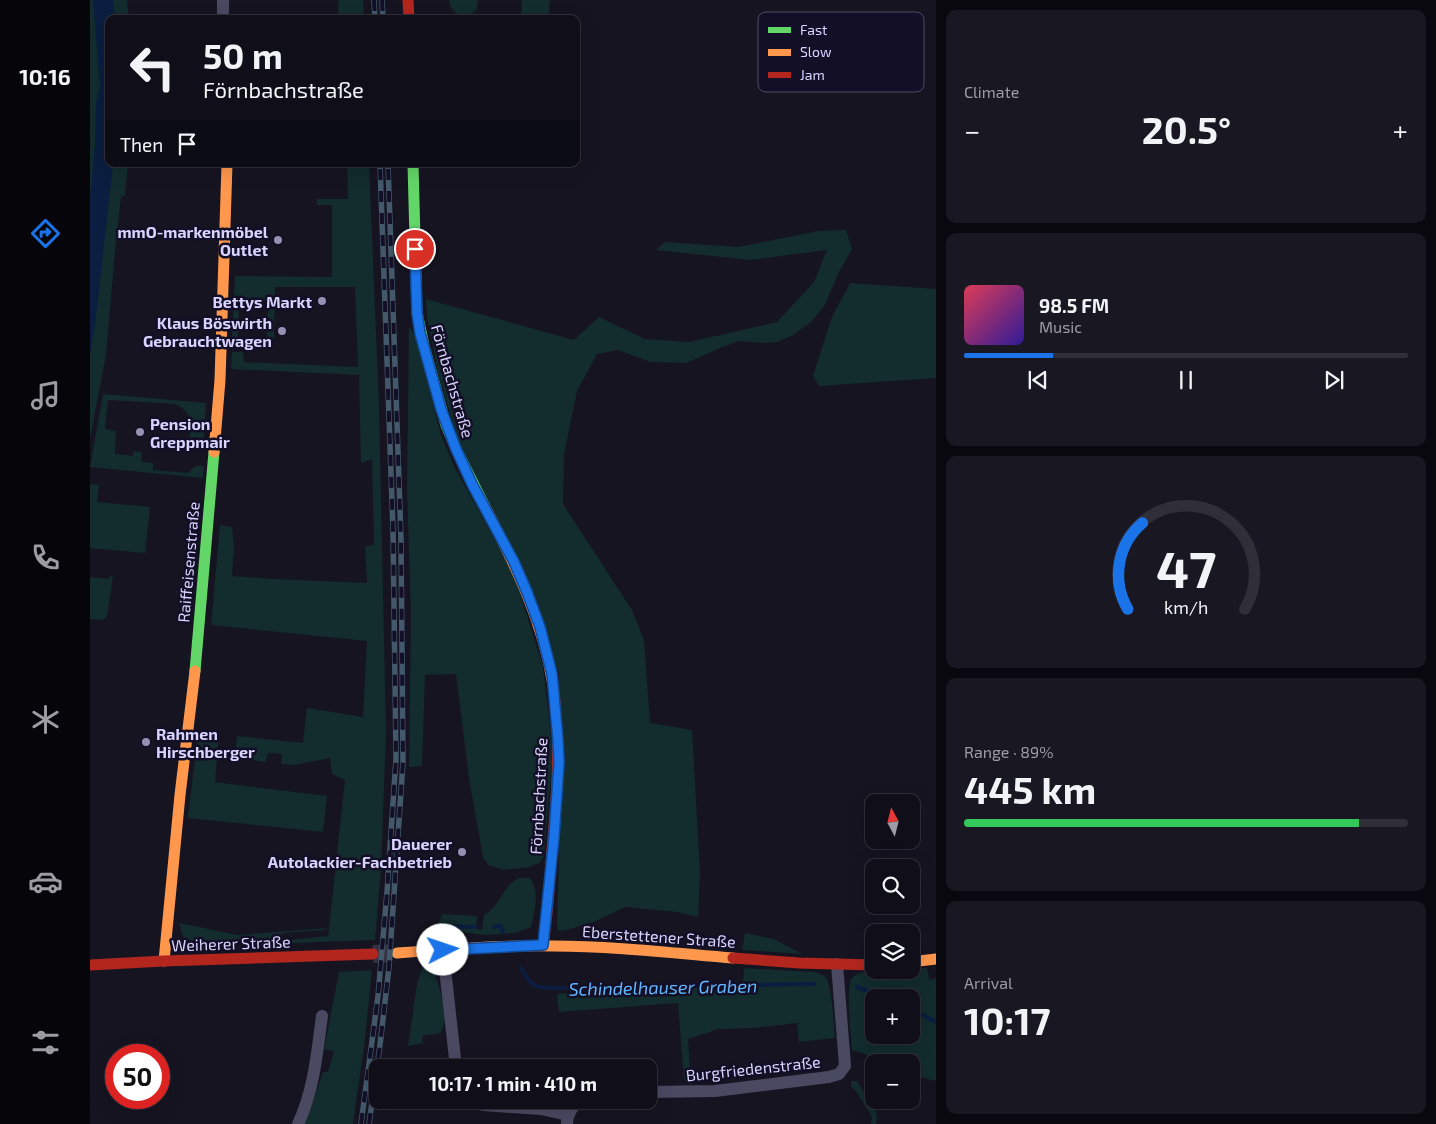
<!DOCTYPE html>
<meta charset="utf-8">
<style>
:root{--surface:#100f19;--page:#191822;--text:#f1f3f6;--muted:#9c9ca2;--line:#302f38;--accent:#1a73e8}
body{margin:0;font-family:"Exo 2",sans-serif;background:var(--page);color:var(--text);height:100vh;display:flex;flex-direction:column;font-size:19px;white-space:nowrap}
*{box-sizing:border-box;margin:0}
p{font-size:16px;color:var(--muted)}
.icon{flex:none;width:28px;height:28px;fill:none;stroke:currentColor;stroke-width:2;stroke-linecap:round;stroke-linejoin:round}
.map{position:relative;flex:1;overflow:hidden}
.sheet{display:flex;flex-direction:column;gap:10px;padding:10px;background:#09080e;width:500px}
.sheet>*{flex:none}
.top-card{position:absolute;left:15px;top:15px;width:475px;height:152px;border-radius:10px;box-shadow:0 5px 20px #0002,0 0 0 1px var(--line);background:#100f19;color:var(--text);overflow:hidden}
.needle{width:32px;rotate:353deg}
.buttons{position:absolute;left:775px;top:794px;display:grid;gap:10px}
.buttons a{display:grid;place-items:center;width:55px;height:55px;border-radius:10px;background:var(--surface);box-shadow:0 5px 20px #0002,0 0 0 1px var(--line);font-size:25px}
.speed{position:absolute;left:15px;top:1044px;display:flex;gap:10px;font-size:25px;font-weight:700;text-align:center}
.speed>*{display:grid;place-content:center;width:65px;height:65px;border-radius:50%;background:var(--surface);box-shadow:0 5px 20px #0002,0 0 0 1px var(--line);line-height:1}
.speed .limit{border:8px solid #d22;background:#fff;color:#111}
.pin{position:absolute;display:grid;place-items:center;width:42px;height:42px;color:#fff;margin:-21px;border:2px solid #fff;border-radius:50%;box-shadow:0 1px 5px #0007}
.me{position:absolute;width:55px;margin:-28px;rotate:86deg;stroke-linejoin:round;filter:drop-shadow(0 0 4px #0008)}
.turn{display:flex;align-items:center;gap:18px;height:105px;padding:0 15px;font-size:22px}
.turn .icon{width:65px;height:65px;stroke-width:2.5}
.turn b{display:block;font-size:35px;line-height:42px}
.then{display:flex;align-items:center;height:48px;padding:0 15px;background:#0003;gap:10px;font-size:19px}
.big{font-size:38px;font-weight:700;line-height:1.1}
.sheet .tile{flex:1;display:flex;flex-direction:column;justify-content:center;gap:8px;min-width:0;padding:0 18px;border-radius:10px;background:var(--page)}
.sheet .dial{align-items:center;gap:0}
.dial svg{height:130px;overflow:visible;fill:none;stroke:var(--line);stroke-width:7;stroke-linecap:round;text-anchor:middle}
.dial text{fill:var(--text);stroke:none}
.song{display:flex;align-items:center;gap:15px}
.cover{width:60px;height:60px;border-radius:8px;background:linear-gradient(135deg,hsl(350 70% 55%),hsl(250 70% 35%))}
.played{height:5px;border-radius:2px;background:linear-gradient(90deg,var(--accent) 20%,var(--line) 20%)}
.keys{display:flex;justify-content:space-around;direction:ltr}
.heat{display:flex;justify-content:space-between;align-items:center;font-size:28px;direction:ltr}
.charge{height:8px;border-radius:4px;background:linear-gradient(90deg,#34c759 89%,var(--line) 0)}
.trip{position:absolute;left:279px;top:1059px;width:288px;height:50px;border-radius:10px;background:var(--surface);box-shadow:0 5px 20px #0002,0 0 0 1px var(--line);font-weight:700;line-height:50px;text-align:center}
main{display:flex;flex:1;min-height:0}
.tabs{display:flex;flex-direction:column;width:90px;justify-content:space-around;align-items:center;background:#06060a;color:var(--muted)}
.tabs .icon{width:35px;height:35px}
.tabs .active{color:var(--accent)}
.tabs b{font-size:22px;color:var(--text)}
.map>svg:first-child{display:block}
</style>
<main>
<nav class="tabs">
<b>10:16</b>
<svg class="icon active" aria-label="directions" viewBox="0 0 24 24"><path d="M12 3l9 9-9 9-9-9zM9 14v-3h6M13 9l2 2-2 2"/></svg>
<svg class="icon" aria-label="music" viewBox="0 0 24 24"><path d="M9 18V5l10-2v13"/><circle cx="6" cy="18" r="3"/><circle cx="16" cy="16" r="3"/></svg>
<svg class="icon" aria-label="phone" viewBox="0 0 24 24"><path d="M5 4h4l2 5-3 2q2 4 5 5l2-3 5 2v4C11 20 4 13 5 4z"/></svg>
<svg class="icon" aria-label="climate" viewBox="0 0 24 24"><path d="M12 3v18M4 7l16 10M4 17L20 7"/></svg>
<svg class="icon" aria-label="car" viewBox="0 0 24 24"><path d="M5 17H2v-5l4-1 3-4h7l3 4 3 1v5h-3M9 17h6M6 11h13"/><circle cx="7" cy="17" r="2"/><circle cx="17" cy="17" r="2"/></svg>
<svg class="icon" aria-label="filters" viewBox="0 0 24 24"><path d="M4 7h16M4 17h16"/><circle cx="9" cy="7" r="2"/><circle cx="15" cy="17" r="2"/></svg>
</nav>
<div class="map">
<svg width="846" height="1124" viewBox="0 0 846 1124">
<rect width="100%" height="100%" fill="#161421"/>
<g fill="#132c2d" fill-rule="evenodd">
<path d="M0 0H37L39 19H19V164H38L35 195 31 197 25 251 16 355 0 438Z"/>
<path d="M248 0H273L274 19H249Z"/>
<path d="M359 0H388L387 9 377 18C368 15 360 11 359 0Z"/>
<path d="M432 0H460L458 19H431Z"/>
<path d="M257 164H279L289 405 296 733 291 869 285 940 200 943 201 940 238 936 239 928 233 930 193 933 185 944 97 940 93 936 89 923 148 935 239 928 255 780 242 774 240 758 204 765 191 764 192 754 178 753 176 762 155 759V754H151L150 759 145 757 147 736 213 743 217 708 273 717 277 641 121 625 130 525 142 527 144 547 142 576 183 579 277 583 275 546 284 545 282 459 271 463 269 375 141 369 142 352H153L154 362 268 367 265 287H185L184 338H177L178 301 149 300 148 339H142L145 276 242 277V205H227V199H258Z"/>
<path d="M756 230 762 249 748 274 735 305 721 322 703 335 687 342 674 343 649 341 630 348 596 363 560 362 528 350 507 354 487 391 474 455 473 504 542 610 554 640 560 723 602 730 610 873 608 917 587 912 535 907 506 921 476 930 468 931 467 923 469 858V673L367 436 348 373 337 317 336 299 484 340 509 317 555 339 599 342 687 322 724 282 737 250 660 260 566 250 575 242 648 247 728 231Z"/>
<path d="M760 283 846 289V378L729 386 723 376 742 317Z"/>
<path d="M319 326 326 338 351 435 365 468 424 574 453 667 463 752 454 856 450 862 440 867 414 870 398 865 393 857 379 778 366 674 335 675 332 766 319 767 321 614 317 490Z"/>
<path d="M13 394 116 403 113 451 108 450 109 437H100V425L97 412 86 404 18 400 15 429 26 431 25 454 43 456V451L52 452 51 462 63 463V470L99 473C103 466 106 465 114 466L113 478 0 467Z"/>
<path d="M0 484 9 485 7 502 60 507 55 553 0 548Z"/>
<path d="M20 576H23L17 616 12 620 0 619V577L19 579Z"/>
<path d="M108 732 129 734 125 782 237 796 233 832 98 818Z"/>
<path d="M429 878H440C450 893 445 911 441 927L425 933 396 935 345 929 353 914 387 916 386 929 392 930 394 915C410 906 413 885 429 878Z"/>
<path d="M655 933 684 939 712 954 652 950Z"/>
<path d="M333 967H341C347 974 355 1007 355 1017 355 1022 352 1028 351 1033L332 1036 333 1043 318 1046 327 984Z"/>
<path d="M654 968 725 972C729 973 733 974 736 978 742 986 744 1026 745 1038L709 1042 707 1023 663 1028 628 1029 598 1039 601 1086 594 1080 588 1003 469 1012 467 994 570 986 653 985Z"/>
<path d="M836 968 838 970 839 980 846 978V1081L830 1077 826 1067 823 1070 821 1069V1062H801L762 1050C761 1031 756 997 761 979 775 965 801 971 819 970 825 970 830 968 836 968ZM784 998H821V1035H784Z"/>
<path d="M282 970 274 1047 263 1124H213L220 1111 233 1072H238L244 1051 234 1049 249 972Z"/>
<path d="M761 1081H767L785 1110 787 1116 786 1124H781L782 1117 766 1091 761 1087Z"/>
</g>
<path fill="#0b1e41" d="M3 0H23L24 19H19V164H23L5 325 0 353V198L5 145 6 103 10 87Z"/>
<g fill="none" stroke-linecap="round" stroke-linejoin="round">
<g stroke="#0b1e41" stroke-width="4">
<path d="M345 926 386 927"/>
<path d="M404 927 410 926 413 932"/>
<path d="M431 968C443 989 443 987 467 988L724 984"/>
<path d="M767 987 797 998"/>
<path d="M821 1009 846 1022"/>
</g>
<path stroke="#333142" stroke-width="18" stroke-dasharray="18 9" stroke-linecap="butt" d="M283 954 307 953"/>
<g stroke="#4a4962" stroke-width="12">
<path d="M133 0V19"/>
<path d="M353 950 366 1068"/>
<path d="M558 1092 625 1091 739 1077 749 1074 755 1066 747 964"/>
<path d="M380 1100 393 1105 451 1109 478 1115"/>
<path d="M208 1124C224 1090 227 1053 232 1016"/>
<path d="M477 1124C477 1114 483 1105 491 1100"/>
</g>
<g stroke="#63d668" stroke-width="11">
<path d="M323 164 327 313 334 346 356 425 367 451 395 507"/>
<path d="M105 671 124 452"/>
</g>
<g stroke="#ff974d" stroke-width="11">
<path d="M124 452 130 380 137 164"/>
<path d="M395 507C425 564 453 621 463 685"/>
<path d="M307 953C359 949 411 945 463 946 523 946 583 953 643 958"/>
<path d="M74 961 90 795 105 671"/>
<path d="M821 962 846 959"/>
</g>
<g stroke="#b3261e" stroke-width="11">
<path d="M318 0 319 19"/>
<path d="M453 945C458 913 460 881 462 849 467 794 471 739 463 685"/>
<path d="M643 958 709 963 784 965"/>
<path d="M0 965 74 961 283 954"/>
</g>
<defs>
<g id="rail">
<path d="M284 0 285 19"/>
<path d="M292 0 293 19"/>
<path d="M271 1124 288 996 297 892 306 759 303 530 290 164"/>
<path d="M279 1124 290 1045 299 967 313 762 311 539 298 164"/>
</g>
</defs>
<use href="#rail" stroke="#43596b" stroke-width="5.5"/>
<use href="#rail" stroke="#130f26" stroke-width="4" stroke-dasharray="11" stroke-linecap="butt"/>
</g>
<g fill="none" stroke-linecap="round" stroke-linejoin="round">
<defs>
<path id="route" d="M325 249 327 313 330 333 351 409 366 449 382 484 424 562 437 592 450 627 462 674 468 740 469 763 464 837 453 945 353 950"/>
</defs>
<use href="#route" stroke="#114b97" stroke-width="12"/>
<use href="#route" stroke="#1a73e8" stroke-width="9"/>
</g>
<g fill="#9591b1" stroke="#130f26" stroke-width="2">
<circle cx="188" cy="240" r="5"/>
<circle cx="232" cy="301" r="5"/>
<circle cx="192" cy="331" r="5"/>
<circle cx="50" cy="432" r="5"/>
<circle cx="56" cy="742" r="5"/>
<circle cx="372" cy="852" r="5"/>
</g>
<g text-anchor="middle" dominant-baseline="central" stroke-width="5" stroke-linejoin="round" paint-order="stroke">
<g font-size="16" font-weight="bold" fill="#d9d4ff" stroke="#130f26" text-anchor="end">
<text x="178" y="231">mmO-markenmöbel<tspan x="178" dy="18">Outlet</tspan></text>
<text x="222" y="301">Bettys Markt</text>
<text x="182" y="322">Klaus Böswirth<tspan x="182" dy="18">Gebrauchtwagen</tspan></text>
<text x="60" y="423" text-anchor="start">Pension<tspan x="60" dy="18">Greppmair</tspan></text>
<text x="66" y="733" text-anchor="start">Rahmen<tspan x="66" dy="18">Hirschberger</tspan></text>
<text x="362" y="843">Dauerer<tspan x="362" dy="18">Autolackier-Fachbetrieb</tspan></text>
</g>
<g font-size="16" fill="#d9d4ff" stroke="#130f26">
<text transform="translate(363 381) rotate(74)">Förnbachstraße</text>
<text transform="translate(98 562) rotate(-85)">Raiffeisenstraße</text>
<text transform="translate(448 796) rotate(-87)">Förnbachstraße</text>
<text transform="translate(569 936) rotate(4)">Eberstettener Straße</text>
<text transform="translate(141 943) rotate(-2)">Weiherer Straße</text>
<text transform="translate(663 1068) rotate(-6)">Burgfriedenstraße</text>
</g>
<g font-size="18" font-style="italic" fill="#62b6ff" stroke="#130f26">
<text transform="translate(573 987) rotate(-1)">Schindelhauser Graben</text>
</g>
</g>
<rect x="668" y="12" width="166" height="80" rx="8" fill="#130f26" stroke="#4e4a67" stroke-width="1"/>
<rect x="678" y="27" width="23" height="6" fill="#63d668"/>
<rect x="678" y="49" width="23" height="7" fill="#ff974d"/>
<rect x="678" y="72" width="23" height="6" fill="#b3261e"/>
<g font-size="14" fill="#d9d4ff">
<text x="710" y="35">Fast</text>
<text x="710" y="57">Slow</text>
<text x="710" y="80">Jam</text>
</g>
</svg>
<div class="buttons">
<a><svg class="needle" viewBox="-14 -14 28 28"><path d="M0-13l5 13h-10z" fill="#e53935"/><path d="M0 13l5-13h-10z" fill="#9c9ca2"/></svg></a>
<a><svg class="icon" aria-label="search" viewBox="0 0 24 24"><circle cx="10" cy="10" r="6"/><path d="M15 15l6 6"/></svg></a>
<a><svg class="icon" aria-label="layers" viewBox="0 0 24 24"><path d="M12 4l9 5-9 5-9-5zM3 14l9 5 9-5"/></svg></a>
<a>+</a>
<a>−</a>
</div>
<div class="speed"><div class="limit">50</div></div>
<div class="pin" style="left:325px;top:249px;background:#d93025"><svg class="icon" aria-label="arrive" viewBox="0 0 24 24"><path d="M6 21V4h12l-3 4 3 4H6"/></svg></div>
<svg class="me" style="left:353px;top:950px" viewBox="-20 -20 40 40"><circle r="19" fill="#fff"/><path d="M0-13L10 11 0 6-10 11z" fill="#1a73e8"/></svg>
<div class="trip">10:17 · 1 min · 410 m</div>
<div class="top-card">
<div class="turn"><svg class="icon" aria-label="left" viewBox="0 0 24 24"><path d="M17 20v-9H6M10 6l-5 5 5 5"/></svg><div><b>50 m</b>Förnbachstraße</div></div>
<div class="then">Then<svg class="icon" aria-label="arrive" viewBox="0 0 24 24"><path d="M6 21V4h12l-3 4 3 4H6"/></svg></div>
</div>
</div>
<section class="sheet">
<div class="tile"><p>Climate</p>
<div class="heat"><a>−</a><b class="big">20.5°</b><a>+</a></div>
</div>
<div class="tile">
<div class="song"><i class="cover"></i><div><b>98.5 FM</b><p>Music</p></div></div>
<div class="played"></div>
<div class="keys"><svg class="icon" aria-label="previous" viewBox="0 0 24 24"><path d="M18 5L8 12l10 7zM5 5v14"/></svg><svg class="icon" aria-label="pause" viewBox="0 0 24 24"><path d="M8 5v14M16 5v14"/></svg><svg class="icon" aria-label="next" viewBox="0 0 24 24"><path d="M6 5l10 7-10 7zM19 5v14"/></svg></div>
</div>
<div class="tile dial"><svg viewBox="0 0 100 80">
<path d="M14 69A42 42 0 1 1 86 69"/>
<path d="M14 69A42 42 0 0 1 23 16" stroke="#1a73e8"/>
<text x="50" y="56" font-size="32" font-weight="700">47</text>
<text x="50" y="72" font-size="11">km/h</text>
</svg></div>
<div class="tile"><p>Range · 89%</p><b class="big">445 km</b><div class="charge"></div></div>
<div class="tile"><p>Arrival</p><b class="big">10:17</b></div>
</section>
</main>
